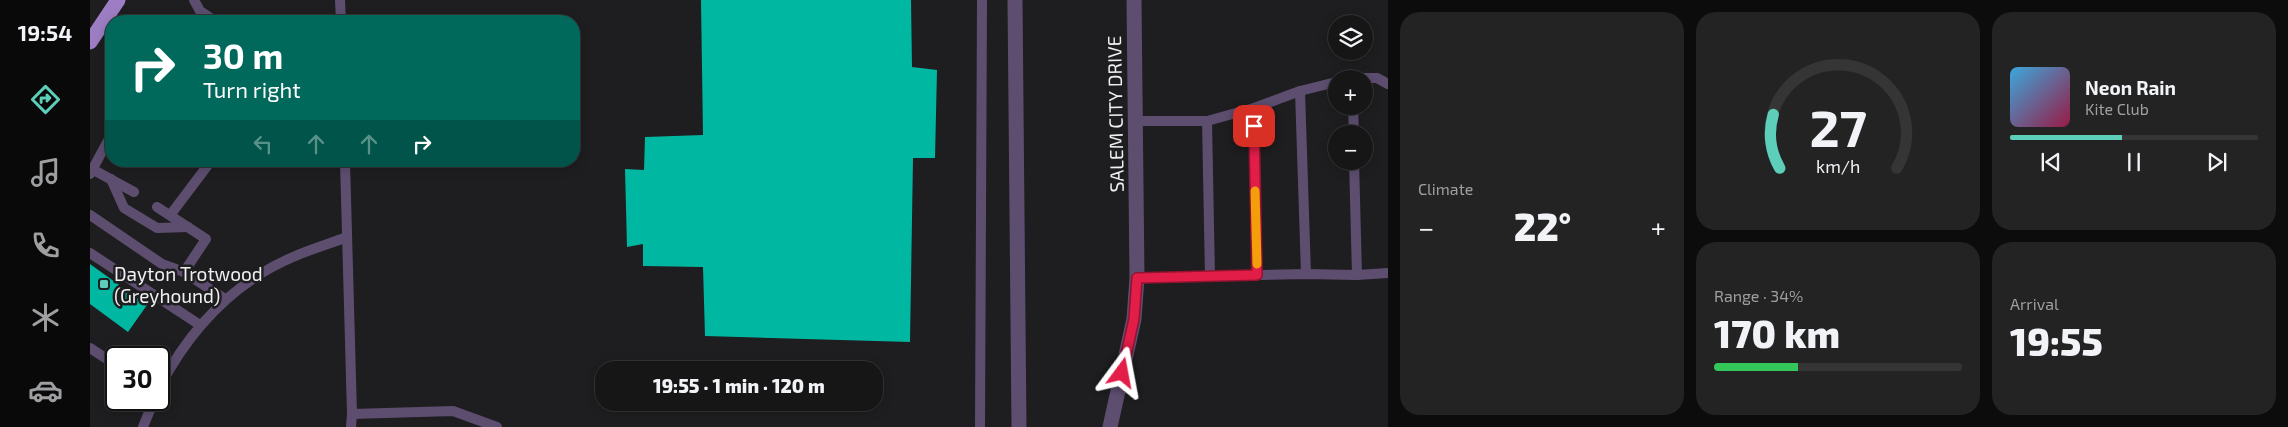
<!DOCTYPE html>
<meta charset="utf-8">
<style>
:root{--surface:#161617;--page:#232324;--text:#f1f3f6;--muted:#9e9fa1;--line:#353536;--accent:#5cceba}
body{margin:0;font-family:"Exo 2",sans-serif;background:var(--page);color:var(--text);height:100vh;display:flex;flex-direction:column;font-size:19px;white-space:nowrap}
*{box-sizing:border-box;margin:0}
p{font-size:16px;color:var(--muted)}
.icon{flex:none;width:28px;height:28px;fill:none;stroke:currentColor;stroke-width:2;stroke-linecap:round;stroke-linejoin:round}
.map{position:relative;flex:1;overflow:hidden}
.side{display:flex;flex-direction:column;gap:12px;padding:12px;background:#0c0c0d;width:900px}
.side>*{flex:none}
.hud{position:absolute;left:15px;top:15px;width:475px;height:152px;border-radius:20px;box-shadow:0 2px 12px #0003,0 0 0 1px var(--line);background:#00695c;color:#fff;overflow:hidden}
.buttons{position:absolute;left:1238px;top:15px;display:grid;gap:10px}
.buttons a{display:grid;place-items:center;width:45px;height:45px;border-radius:50%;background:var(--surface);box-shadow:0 2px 12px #0003,0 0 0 1px var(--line);font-size:25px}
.speed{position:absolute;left:15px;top:346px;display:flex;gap:10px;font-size:25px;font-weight:700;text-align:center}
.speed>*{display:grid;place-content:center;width:65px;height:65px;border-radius:50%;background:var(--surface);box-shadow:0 2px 12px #0003,0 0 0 1px var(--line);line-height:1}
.speed .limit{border:2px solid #111;border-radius:8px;background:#fff;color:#111}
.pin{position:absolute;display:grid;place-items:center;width:42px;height:42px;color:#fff;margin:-21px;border-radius:10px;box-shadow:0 2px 8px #0006}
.me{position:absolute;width:55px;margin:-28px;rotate:13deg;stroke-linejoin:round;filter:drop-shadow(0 0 4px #0008)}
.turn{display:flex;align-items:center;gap:18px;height:105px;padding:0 15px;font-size:22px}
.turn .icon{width:65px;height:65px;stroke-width:2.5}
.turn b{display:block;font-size:35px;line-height:42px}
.lanes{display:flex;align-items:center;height:48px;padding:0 15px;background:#0003;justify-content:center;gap:25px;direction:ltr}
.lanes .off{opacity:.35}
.big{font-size:38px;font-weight:800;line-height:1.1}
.side .tile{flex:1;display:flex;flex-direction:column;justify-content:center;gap:8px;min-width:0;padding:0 18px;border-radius:20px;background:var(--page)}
.side .dial{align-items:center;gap:0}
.dial svg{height:130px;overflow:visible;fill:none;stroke:var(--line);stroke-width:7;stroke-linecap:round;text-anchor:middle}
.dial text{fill:var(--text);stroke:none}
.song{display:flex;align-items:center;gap:15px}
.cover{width:60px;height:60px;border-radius:8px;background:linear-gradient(135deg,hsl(200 70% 55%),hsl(340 70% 35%))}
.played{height:5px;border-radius:2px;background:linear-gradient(90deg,var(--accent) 45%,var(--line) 45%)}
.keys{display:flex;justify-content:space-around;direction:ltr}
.heat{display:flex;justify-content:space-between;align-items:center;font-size:28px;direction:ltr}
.charge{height:8px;border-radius:4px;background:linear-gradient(90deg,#34c759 34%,var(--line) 0)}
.side .tiles{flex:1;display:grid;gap:12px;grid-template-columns:repeat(3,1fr)}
.tile:first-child{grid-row:span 2}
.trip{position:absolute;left:505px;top:361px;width:288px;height:50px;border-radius:20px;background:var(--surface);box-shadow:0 2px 12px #0003,0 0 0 1px var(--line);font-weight:800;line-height:50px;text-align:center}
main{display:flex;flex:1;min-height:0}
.tab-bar{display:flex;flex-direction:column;width:90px;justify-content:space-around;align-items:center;background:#090909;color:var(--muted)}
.tab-bar .icon{width:35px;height:35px}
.tab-bar .current{color:var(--accent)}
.tab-bar b{font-size:22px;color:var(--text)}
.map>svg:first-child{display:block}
</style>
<main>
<nav class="tab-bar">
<b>19:54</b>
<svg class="icon current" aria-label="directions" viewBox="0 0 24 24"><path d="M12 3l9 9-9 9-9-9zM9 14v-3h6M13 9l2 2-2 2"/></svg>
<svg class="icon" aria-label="music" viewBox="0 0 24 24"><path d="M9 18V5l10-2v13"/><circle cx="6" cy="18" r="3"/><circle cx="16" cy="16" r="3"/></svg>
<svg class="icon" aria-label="phone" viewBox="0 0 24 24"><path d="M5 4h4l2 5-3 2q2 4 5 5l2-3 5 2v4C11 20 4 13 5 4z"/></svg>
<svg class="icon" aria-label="climate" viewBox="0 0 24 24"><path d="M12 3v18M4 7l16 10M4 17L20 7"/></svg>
<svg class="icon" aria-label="car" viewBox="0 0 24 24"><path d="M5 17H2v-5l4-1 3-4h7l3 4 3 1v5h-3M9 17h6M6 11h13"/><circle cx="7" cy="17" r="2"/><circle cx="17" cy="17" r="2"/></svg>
</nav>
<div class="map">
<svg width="1298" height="427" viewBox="0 0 1298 427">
<rect width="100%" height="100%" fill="#1e1d1f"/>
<g fill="#00b7a2">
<path d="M611 0H821L822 67 847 70 845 158H823L820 342 615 336 613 267 553 266V244L537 247 535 169 554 170 555 137 613 135Z"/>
<path d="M0 264 57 305 38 332 0 304Z"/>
</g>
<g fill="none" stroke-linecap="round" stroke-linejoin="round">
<g stroke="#5d4e70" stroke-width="10">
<path d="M104 0 110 11 125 21"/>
<path d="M250 0 251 21"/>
<path d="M1262 78H1287L1298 84"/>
<path d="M1210 91 1216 274"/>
<path d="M1263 106 1264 134"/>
<path d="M1164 108 1167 275"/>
<path d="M1045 121H1117L1164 108 1210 91 1246 82"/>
<path d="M1117 121 1120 277"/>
<path d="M255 161 262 414 363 411 407 427"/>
<path d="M0 168 44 192"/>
<path d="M0 174 21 135"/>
<path d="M21 179 34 208 67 228 98 227"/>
<path d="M67 207 116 239 94 272"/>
<path d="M81 214 121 161"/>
<path d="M0 215 72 264 94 272 135 299"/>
<path d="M0 253 110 325"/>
<path d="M1267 275 1298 273"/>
<path d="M1047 278 1216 274 1267 275 1264 161"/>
<path d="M0 348 26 365"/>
<path d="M69 388C99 331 142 283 203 257 221 249 239 244 257 237"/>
<path d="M53 427 64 400"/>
<path d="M261 427 262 414"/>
<path d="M890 427 892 0"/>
</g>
<g stroke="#5d4e70" stroke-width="15">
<path d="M925 0 929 427"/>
<path d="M1020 427 1044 319 1047 278 1044 0"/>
</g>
<path stroke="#9d7ec4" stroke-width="15" d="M0 42 28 0"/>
</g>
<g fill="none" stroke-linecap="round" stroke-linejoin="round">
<defs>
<path id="route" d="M1032 373 1044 319 1047 278 1167 275 1164 126"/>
</defs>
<use href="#route" stroke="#92132f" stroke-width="12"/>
<use href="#route" stroke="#e11d48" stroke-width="9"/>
<path stroke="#f59e0b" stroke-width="9" d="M1165 191 1167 264"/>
</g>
<rect fill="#5cceba" stroke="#1e1d1f" stroke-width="2" x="9" y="279" width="10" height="10" rx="2.5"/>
<g text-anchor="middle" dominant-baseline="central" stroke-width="5" stroke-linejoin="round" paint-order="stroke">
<g font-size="19" fill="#f0f0f1" stroke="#1e1d1f">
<text transform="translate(1025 114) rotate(-91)">SALEM CITY DRIVE</text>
</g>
<g font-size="19" fill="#f0f0f1" stroke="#1e1d1f" text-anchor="start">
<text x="24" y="273">Dayton Trotwood<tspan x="24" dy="22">(Greyhound)</tspan></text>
</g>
</g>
</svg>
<div class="buttons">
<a><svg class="icon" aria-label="layers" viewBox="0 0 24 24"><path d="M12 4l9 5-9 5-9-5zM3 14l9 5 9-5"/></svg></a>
<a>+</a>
<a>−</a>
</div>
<div class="speed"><div class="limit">30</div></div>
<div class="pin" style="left:1164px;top:126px;background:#d93025"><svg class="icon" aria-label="arrive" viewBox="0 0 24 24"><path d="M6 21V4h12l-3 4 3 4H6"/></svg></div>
<svg class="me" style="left:1032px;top:373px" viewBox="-20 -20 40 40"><path d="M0-17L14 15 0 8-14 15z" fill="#e11d48" stroke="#fff" stroke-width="4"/></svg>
<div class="trip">19:55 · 1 min · 120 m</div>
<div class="hud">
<div class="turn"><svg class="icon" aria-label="right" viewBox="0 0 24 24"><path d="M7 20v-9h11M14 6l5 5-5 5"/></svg><div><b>30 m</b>Turn right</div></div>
<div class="lanes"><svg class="icon off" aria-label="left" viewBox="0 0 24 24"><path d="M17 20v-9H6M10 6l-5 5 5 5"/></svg><svg class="icon off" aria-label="ahead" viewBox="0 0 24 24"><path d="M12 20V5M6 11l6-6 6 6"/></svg><svg class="icon off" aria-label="ahead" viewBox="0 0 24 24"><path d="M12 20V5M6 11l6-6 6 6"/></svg><svg class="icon" aria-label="right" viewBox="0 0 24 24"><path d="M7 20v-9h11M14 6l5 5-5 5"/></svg></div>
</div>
</div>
<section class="side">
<div class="tiles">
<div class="tile"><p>Climate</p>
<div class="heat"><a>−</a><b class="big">22°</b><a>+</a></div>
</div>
<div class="tile dial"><svg viewBox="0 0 100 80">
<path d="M14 69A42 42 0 1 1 86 69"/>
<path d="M14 69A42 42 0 0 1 10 36" stroke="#5cceba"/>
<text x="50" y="56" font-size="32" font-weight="700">27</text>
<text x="50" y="72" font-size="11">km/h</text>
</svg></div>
<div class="tile">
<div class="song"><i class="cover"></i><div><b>Neon Rain</b><p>Kite Club</p></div></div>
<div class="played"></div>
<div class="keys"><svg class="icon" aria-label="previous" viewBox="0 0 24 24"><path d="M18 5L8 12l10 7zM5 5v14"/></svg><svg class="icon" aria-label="pause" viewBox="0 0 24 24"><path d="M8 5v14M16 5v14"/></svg><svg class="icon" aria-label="next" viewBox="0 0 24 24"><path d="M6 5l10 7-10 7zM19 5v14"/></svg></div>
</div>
<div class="tile"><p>Range · 34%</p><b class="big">170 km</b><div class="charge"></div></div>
<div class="tile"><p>Arrival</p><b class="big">19:55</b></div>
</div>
</section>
</main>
